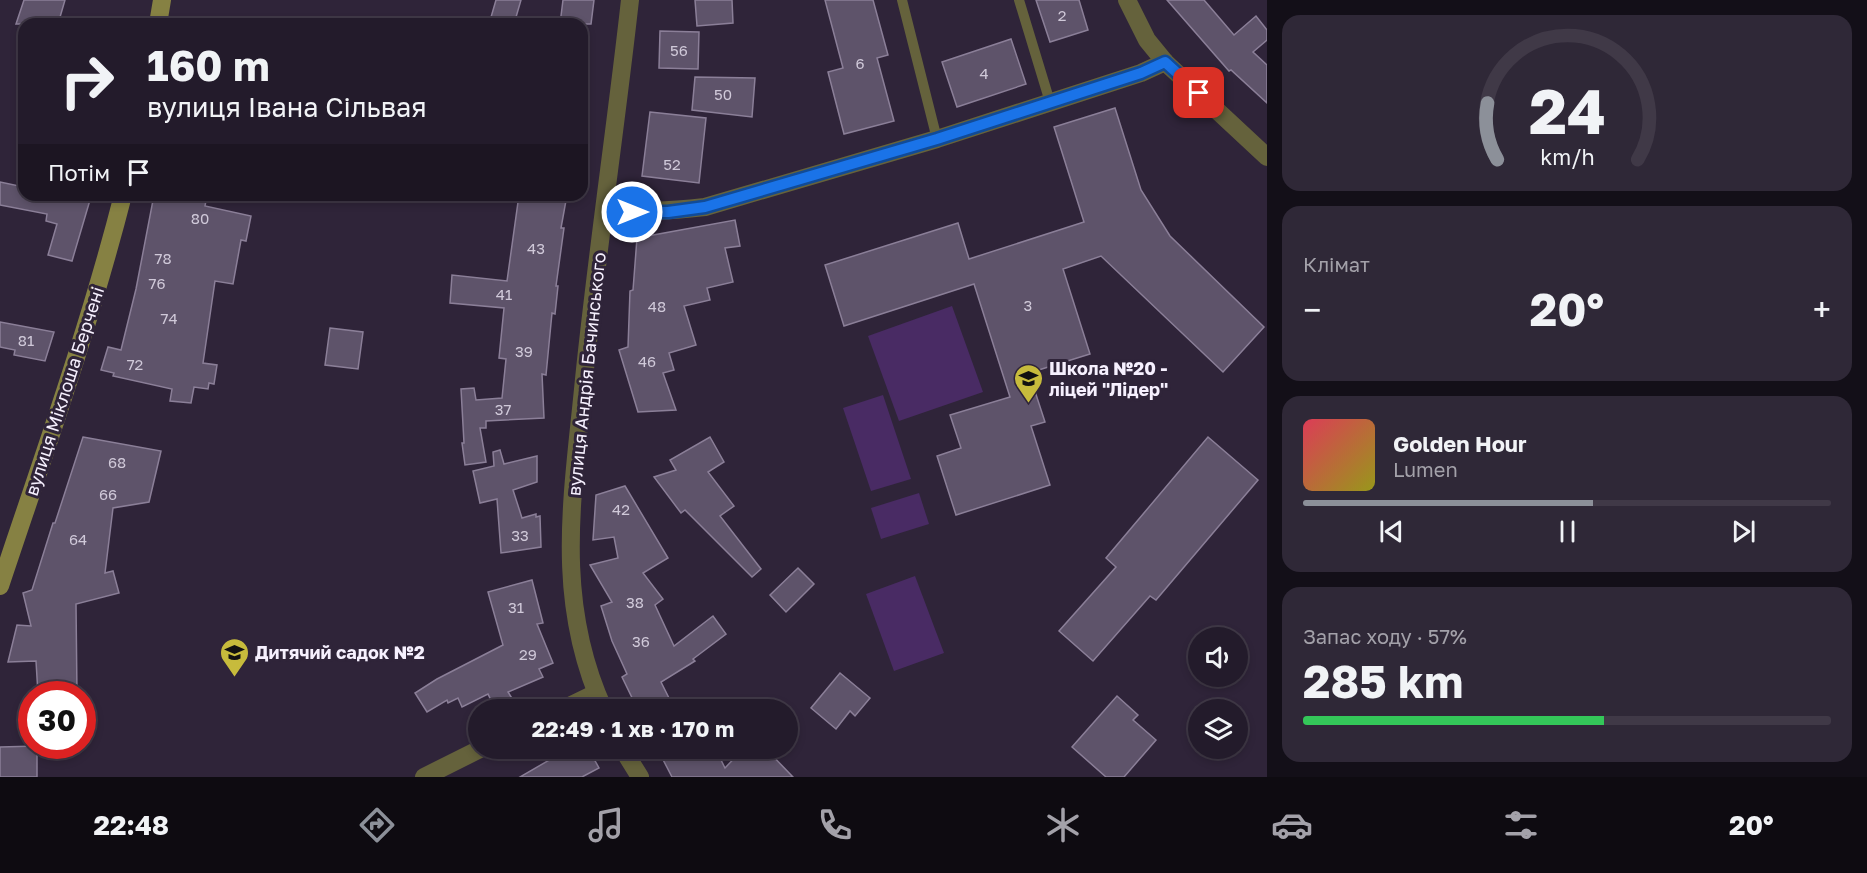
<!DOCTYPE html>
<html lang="uk">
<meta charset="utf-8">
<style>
:root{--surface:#231b2b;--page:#2f2837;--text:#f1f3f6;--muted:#a3a1a9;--line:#403947;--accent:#8c9099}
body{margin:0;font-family:"Golos Text",sans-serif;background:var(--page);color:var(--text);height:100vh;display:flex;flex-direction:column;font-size:22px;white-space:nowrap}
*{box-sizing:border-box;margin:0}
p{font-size:20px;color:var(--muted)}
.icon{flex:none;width:33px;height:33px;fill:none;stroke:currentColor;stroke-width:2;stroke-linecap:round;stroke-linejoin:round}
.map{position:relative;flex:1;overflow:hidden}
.panel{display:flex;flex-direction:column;gap:15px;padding:15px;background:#130f18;width:600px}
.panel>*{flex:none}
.hud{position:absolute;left:18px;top:18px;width:570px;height:183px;border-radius:18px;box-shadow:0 3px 9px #0003,0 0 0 2px var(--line);background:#231b2b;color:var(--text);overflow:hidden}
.buttons{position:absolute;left:1188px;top:627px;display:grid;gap:12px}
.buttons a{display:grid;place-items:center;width:60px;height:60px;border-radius:50%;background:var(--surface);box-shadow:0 3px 9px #0003,0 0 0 2px var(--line);font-size:30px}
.speed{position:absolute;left:18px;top:681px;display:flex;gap:12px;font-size:30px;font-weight:700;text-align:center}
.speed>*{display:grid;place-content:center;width:78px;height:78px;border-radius:50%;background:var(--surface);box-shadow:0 3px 9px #0003,0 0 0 2px var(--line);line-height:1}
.speed .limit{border:9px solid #d22;background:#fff;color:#111}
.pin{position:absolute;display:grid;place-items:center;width:51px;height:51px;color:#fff;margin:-26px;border-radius:12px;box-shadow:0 3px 9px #0006}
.me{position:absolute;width:66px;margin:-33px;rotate:90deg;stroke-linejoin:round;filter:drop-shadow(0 0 4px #0008)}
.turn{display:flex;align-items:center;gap:21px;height:126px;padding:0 30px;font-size:27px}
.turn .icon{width:78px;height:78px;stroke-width:2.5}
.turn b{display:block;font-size:42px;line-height:51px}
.then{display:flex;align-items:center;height:57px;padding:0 30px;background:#0003;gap:12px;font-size:22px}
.big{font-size:45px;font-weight:700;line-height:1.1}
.panel .card{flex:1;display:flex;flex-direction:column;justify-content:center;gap:9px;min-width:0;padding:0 21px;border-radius:18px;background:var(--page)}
.panel .dial{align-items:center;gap:0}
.dial svg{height:156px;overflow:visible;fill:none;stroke:var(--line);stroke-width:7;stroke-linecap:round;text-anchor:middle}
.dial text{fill:var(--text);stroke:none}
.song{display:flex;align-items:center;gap:18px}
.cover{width:72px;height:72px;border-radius:9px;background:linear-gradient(135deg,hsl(350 70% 55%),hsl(60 70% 35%))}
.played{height:6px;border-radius:3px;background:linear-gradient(90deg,var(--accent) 55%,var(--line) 55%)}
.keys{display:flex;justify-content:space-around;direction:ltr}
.heat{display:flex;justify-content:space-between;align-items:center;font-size:33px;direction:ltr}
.charge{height:9px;border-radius:4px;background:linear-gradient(90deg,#34c759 57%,var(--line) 0)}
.trip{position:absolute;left:468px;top:699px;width:330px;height:60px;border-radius:30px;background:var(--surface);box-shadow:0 3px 9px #0003,0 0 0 2px var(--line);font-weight:700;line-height:60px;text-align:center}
.menu{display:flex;height:96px;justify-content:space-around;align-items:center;background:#0e0b11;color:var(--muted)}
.menu .icon{width:42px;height:42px}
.menu .active{color:var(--accent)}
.menu b{font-size:27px;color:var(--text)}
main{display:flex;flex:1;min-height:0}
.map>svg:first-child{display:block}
</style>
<main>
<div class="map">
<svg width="1267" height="777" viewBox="0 0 1267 777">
<rect width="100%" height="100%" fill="#2f2439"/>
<g fill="#492b64">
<path d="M952 306 983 392 899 421 868 336Z"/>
<path d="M883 395 911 479 871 491 843 408Z"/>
<path d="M919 493 929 524 881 539 871 508Z"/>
<path d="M915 576 944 653 894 671 866 594Z"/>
</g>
<g fill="#5e536a" stroke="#8b7f98" stroke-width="1.5">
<path d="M24 0H65L58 24H16Z"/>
<path d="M496 0H521L514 24H489Z"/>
<path d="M563 0H594L591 24H560Z"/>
<path d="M695 0H732L733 23 697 26Z"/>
<path d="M825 0H873L888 55 877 58 894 121 844 134 828 72 843 68Z"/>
<path d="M1036 0H1079L1088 30 1050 42Z"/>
<path d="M1167 0H1204L1234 35 1256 16 1267 30V40L1253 52 1267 65V103L1231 70 1229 71Z"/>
<path d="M660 31 699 32 698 69 659 68Z"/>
<path d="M1011 39 1026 84 957 107 942 62Z"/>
<path d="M695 77 755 78 752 117 692 110Z"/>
<path d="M1115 108 1141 190 1170 236 1264 327 1223 372 1101 256 1063 269 1090 354 1029 373 1045 422 1031 426 1050 485 956 515 937 456 961 448 950 415 1010 397 974 284 844 326 825 265 958 223 969 259 1084 222 1054 127Z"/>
<path d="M650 112 706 118 699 183 642 176Z"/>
<path d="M0 182 24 187V195H67L90 200 72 261 48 255 57 224 46 221 47 214 0 205Z"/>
<path d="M154 195H207L205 206 251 216 246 241 241 240 233 284 215 281 203 363 217 365 214 384 209 383 208 389 194 387 191 403 170 401 172 389 113 376 114 373 101 370 108 347 121 350 136 289Z"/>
<path d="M519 195H567L561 228H564L556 286H558L555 314 552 313 546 375 542 374 544 418 486 421V428H480L486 462 465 465 462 443H464L461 389 474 388 476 400 502 398 506 359 499 358 504 308 450 303 452 275 507 281Z"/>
<path d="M735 220 740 246 725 248 733 282 707 288 710 300 684 306 696 345 669 353 674 370 663 373 676 410 638 412 619 350 628 347 630 291 633 290 637 238Z"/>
<path d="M0 322 54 332 45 361 14 355 15 350 0 347Z"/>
<path d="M330 328 363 332 358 369 325 365Z"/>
<path d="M83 437 161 451 149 502 113 508 105 573 113 571 119 593 76 604 77 694H38L36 661 8 662 17 625 31 626 23 593 32 590 53 523H55Z"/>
<path d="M710 437 724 462 708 472 734 506 720 516 761 569 752 577 685 510 681 513 654 477 676 470 670 460Z"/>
<path d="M1208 437 1258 480 1156 600 1150 596 1093 661 1059 631 1116 567 1106 558Z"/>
<path d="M500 450 504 464 537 456V482L513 490 522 518 536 514V517L540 516 541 547 501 553 497 499 480 503 473 471 494 466 493 452Z"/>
<path d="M625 486 668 558 643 573 663 599 655 605 674 646 713 616 726 634 693 659 695 661 661 682 675 710H638L622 677 627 674 612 641 601 606 612 602 590 565 618 558 614 537 593 540 596 495Z"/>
<path d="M798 568 814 584 786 612 770 595Z"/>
<path d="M532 580 543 623 537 624 553 663 539 669 543 677 508 692 513 700 495 709 488 694 462 707 458 698 448 703 447 700 427 712 415 693 437 679 503 645 488 592Z"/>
<path d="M840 673 870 698 855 716 850 711 836 729 811 708Z"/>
<path d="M1117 696 1138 715 1133 720 1156 740 1124 777H1106L1072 747Z"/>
<path d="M37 746V777H0V747Z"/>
<path d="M570 748H588L599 768 582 777H520Z"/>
<path d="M657 748H715L725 768 744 748H765L793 777H672Z"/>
</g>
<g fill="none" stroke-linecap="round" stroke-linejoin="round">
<g stroke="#65623c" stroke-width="10">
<path d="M902 0 937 139"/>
<path d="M1019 0 1050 102"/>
</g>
<g stroke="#65623c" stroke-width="18">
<path d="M1127 0 1147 40 1165 62 1267 157"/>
<path d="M605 207C639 213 670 211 705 207L937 139 1141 73 1165 62"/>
<path d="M561 710 596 693"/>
<path d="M604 710C553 599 573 495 584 379 597 252 616 126 630 0"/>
<path d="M622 748 640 777"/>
<path d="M424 777 482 748"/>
</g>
<g stroke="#868143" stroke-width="18">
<path d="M158 24 162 0"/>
<path d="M0 586C43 457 89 328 123 195"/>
</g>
</g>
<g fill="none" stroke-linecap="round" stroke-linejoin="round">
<defs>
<path id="route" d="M632 212H668L705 207 937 139 1141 73 1165 62 1199 93"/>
</defs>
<use href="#route" stroke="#114b97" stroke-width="15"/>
<use href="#route" stroke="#1a73e8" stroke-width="10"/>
</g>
<defs>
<symbol id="school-pin" viewBox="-11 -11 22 30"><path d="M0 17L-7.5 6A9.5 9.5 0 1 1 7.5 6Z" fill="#c7bb3c" stroke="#2f2439"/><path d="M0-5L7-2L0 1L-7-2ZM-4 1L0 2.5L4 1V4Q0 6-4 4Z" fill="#111"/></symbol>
</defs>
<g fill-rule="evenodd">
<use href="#school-pin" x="1012" y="362" width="33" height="45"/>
<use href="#school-pin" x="218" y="636" width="33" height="45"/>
</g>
<g text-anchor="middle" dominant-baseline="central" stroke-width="6" stroke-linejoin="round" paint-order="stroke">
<g font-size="15" fill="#d0c9d9">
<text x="1062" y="15">2</text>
<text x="679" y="50">56</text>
<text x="860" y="63">6</text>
<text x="984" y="73">4</text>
<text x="723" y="94">50</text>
<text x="672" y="164">52</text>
<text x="200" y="218">80</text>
<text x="536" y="248">43</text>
<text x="163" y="258">78</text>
<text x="157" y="283">76</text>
<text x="504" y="294">41</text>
<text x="1028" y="305">3</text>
<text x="657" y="306">48</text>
<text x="169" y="318">74</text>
<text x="26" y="340">81</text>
<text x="524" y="351">39</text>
<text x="647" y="361">46</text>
<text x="135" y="364">72</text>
<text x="503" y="409">37</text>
<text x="117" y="462">68</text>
<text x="108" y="494">66</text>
<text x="621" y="509">42</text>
<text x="520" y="535">33</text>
<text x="78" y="539">64</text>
<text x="635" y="602">38</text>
<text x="516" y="607">31</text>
<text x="641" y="641">36</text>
<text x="528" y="654">29</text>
</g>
<g font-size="18" font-weight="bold" fill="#f6f0fe" stroke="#2f2439" text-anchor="start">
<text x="1049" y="368">Школа №20 -<tspan x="1049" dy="21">ліцей "Лідер"</tspan></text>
<text x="255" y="652">Дитячий садок №2</text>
</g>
<g font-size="18" fill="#f6f0fe" stroke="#2f2439">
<text transform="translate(586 374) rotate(-84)">вулиця Андрія Бачинського</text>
<text transform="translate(64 391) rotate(-72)">вулиця Міклоша Берчені</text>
</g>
</g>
</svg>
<div class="buttons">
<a><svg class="icon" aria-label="sound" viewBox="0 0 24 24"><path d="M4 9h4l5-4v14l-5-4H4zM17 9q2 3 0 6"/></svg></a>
<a><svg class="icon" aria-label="layers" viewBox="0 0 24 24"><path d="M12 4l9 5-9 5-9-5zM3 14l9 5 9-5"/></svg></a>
</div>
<div class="speed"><div class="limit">30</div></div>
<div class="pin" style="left:1199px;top:93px;background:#d93025"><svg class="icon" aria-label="arrive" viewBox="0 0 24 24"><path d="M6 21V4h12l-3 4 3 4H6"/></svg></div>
<svg class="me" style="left:632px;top:212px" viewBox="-20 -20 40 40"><circle r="17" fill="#1a73e8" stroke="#fff" stroke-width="3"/><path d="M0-11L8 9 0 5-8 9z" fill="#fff"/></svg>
<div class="trip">22:49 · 1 хв · 170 m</div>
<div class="hud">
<div class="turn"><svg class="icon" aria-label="right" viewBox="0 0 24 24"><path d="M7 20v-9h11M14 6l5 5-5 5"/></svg><div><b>160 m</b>вулиця Івана Сільвая</div></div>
<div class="then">Потім<svg class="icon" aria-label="arrive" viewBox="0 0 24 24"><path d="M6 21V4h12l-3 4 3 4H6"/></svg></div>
</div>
</div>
<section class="panel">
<div class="card dial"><svg viewBox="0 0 100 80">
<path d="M14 69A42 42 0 1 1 86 69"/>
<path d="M14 69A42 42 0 0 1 9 40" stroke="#8c9099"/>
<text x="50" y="56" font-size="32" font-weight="700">24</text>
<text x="50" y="72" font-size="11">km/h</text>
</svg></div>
<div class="card"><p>Клімат</p>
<div class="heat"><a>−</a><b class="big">20°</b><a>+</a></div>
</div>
<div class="card">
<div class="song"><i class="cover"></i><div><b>Golden Hour</b><p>Lumen</p></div></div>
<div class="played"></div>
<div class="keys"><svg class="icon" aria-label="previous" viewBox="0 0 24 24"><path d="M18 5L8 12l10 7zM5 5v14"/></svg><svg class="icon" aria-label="pause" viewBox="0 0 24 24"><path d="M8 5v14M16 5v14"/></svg><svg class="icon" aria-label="next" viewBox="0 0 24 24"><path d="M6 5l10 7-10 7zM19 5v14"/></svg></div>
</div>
<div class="card"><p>Запас ходу · 57%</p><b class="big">285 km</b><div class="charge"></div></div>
</section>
</main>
<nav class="menu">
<b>22:48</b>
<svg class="icon active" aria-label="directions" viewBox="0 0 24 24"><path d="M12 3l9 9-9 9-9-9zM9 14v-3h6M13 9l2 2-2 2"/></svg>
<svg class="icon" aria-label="music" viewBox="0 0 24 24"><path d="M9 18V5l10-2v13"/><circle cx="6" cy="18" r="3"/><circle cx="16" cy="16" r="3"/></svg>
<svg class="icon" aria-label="phone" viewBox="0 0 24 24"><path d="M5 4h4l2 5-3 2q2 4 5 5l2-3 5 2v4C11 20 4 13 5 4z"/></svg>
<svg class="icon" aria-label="climate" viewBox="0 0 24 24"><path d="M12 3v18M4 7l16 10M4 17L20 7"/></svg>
<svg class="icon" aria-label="car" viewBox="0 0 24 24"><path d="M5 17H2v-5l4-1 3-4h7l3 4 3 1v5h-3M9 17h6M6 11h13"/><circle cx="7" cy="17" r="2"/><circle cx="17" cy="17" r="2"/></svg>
<svg class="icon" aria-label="filters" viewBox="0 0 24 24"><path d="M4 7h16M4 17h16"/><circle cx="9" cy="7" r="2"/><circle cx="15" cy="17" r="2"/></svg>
<b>20°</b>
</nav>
